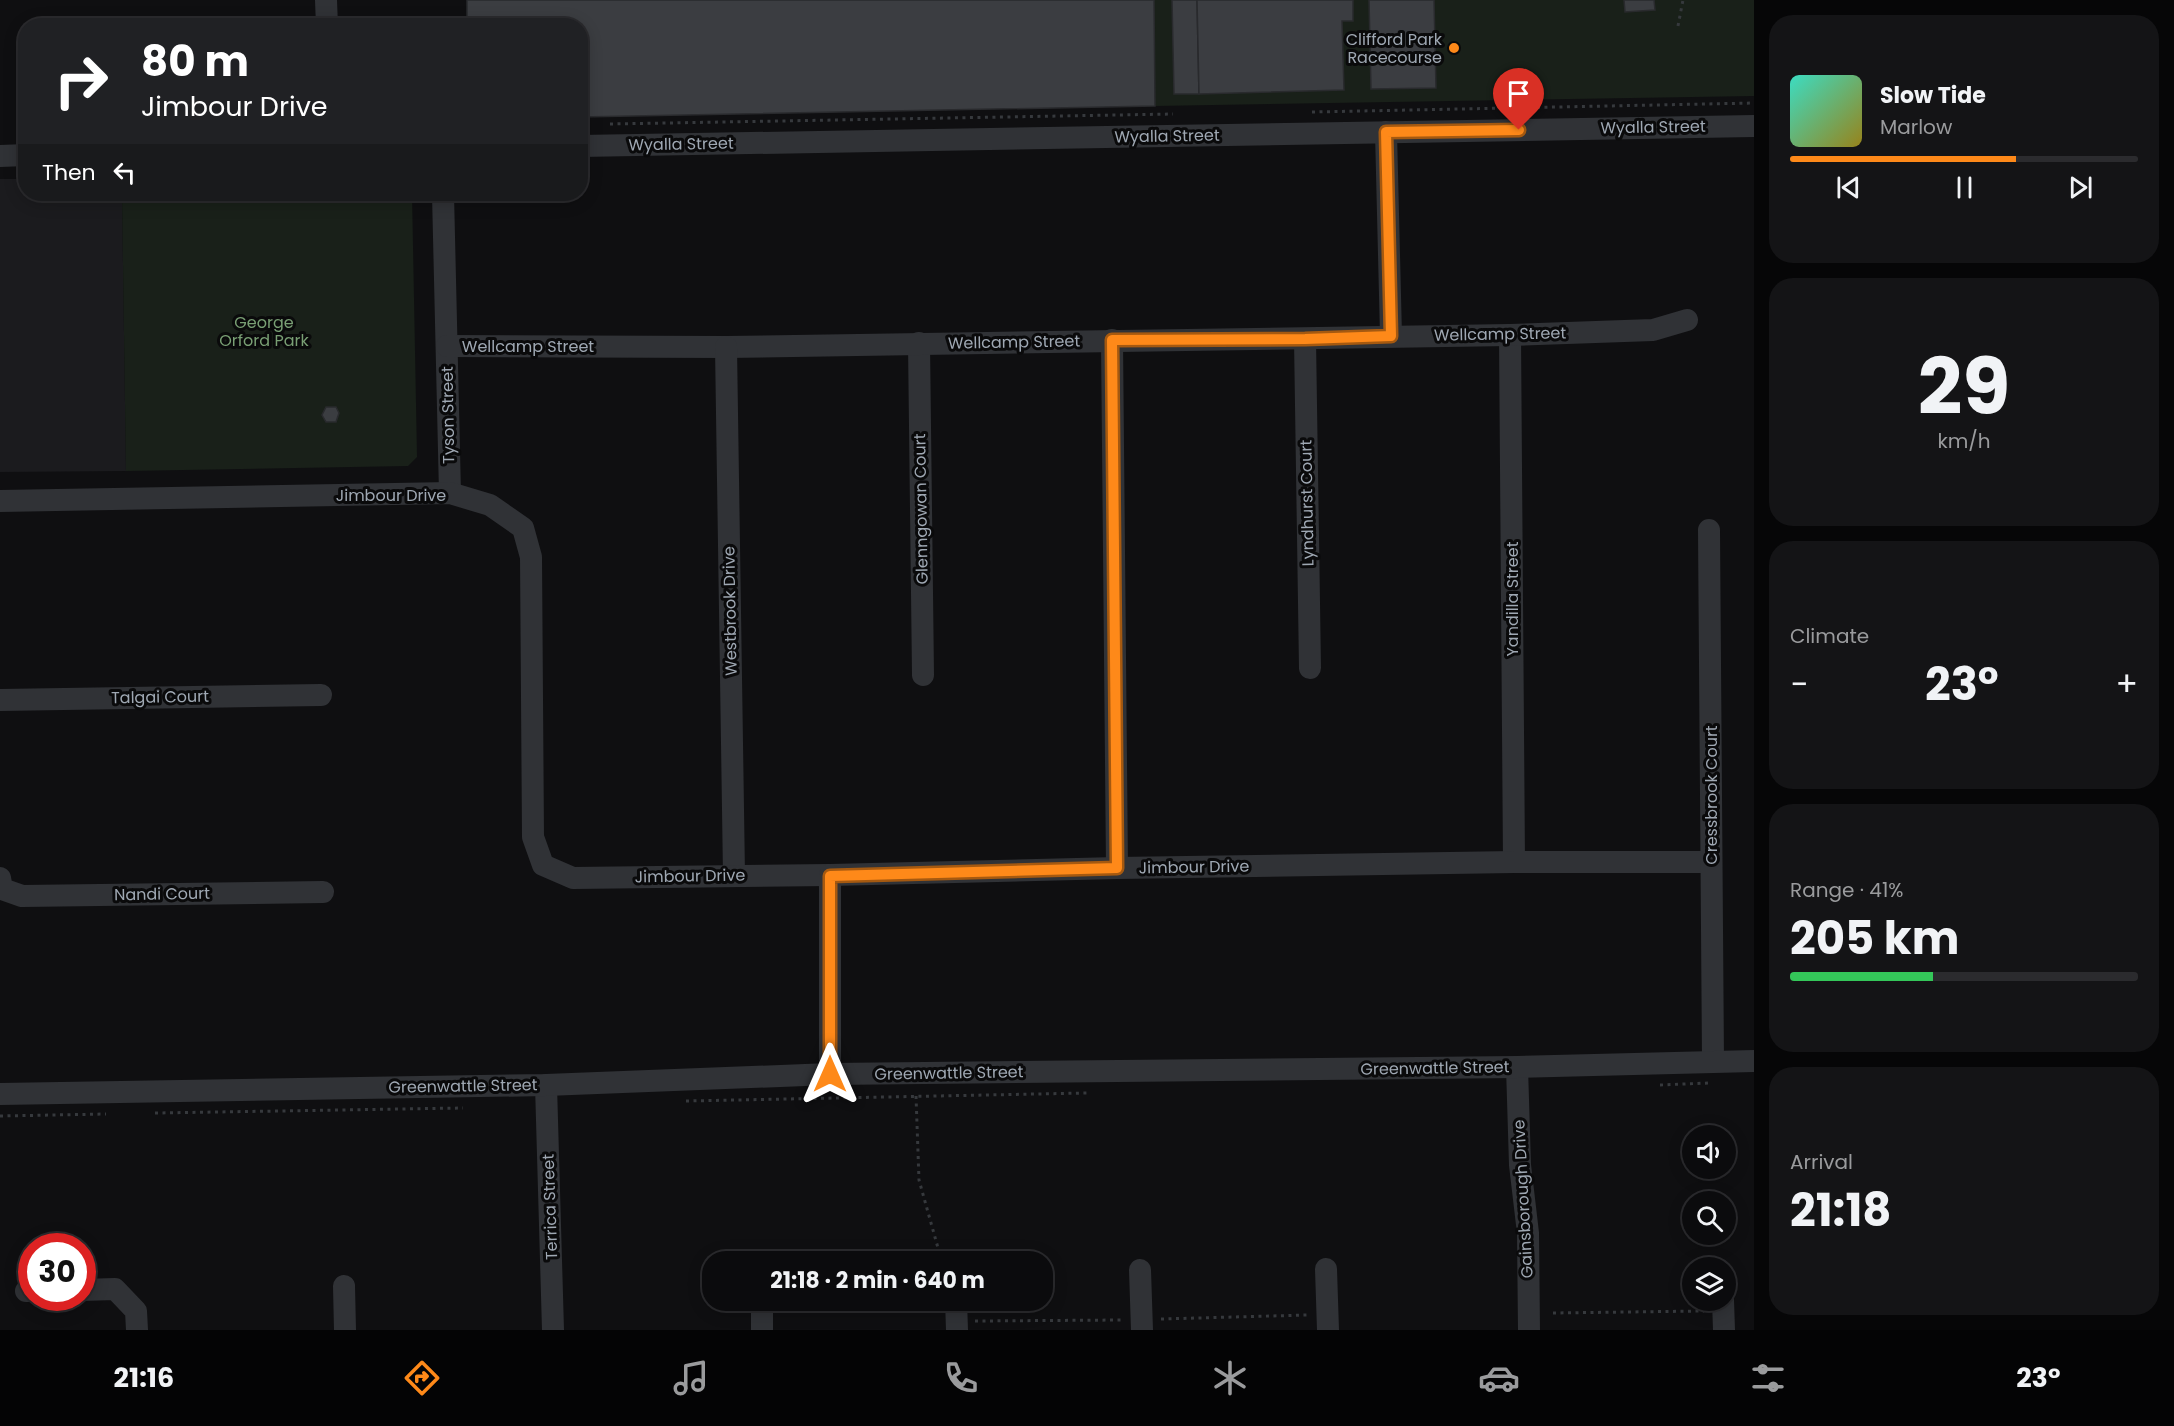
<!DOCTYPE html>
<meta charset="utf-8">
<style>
:root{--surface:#0b0b0d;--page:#141416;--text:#f1f3f6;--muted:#9a9b9d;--line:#2b2b2e;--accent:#fe8919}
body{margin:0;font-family:Poppins,sans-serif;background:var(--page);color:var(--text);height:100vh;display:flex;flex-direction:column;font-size:22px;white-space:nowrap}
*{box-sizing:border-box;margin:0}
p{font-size:20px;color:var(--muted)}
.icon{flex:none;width:33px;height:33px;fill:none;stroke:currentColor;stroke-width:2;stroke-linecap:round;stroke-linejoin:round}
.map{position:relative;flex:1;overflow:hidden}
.side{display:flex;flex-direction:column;gap:15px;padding:15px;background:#060607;width:420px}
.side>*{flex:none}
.guide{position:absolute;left:18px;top:18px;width:570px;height:183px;border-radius:24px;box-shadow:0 3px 15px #0003,0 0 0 2px var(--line);background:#202124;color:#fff;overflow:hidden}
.fabs{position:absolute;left:1682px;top:1125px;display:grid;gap:12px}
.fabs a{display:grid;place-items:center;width:54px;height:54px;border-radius:50%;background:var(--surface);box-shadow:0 3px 15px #0003,0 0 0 2px var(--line);font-size:30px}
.speed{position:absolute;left:18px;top:1233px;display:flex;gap:12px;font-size:30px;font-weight:700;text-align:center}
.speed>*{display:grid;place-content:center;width:78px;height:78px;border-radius:50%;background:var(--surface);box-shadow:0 3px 15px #0003,0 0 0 2px var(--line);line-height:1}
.speed .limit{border:9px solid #d22;background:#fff;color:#111}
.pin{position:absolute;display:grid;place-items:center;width:51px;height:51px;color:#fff;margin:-62px -26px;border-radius:50% 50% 50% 0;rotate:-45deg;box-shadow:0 0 6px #0007}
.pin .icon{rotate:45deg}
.me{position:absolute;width:66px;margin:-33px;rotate:0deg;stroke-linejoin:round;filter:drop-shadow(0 0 4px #0008)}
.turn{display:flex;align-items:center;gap:21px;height:126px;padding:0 24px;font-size:27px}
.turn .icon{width:78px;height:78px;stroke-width:2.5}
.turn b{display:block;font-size:42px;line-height:51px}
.then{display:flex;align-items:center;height:57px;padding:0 24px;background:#0003;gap:12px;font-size:22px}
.big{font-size:45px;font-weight:700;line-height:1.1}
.side .card{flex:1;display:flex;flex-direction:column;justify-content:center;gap:9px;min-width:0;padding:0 21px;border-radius:24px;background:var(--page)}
.side .dial{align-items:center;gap:0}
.dial b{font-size:78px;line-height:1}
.song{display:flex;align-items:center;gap:18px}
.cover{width:72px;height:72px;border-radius:9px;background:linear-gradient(135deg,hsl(170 70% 55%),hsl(50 70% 35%))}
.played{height:6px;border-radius:3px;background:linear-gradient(90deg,var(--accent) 65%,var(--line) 65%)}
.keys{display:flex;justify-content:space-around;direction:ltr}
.heat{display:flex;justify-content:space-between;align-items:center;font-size:33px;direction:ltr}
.charge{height:9px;border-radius:4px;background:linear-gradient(90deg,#34c759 41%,var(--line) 0)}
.trip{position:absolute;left:702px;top:1251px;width:351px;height:60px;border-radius:24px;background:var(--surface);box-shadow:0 3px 15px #0003,0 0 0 2px var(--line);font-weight:700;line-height:60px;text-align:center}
.tab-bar{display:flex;height:96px;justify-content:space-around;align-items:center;background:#040405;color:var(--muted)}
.tab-bar .icon{width:42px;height:42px}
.tab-bar .current{color:var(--accent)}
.tab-bar b{font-size:27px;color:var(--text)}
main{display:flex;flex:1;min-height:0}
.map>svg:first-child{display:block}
</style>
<main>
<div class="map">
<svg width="1754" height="1330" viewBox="0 0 1754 1330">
<rect width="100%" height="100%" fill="#0f0f11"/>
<path fill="#1b1b1e" d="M0 179H25L26 194H122L126 471 0 472Z"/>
<g fill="#192019">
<path d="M1154 0H1754V96L1155 106Z"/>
<path d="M122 194H412L417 457 408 466 126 471Z"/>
</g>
<g fill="#3b3d41" stroke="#292a2d" stroke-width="1.5">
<path d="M467 0H1154L1155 106 580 117V26H467Z"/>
<path d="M1172 0H1197L1199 94H1174Z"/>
<path d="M1197 0H1353V21H1342L1344 90 1199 94Z"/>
<path d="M1369 0H1434L1436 88 1371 89Z"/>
<path d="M1624 0H1654L1655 10 1625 12Z"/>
<path d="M326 407H336L339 413 336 422H326L322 415Z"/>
</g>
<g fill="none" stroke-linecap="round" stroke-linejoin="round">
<g stroke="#36393d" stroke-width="3" stroke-dasharray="3 4.5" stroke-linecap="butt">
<path d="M1678 26 1683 0"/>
<path d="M1312 112 1754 103"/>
<path d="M610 124 1173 114"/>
<path d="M1660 1085 1708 1083"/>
<path d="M916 1096 919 1180 938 1248 949 1262"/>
<path d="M686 1101 1087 1093"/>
<path d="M155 1113 463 1108"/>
<path d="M0 1116 106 1114"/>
<path d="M1553 1313 1704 1311"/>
<path d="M1161 1319 1307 1315"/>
<path d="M975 1321 1121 1320"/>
</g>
<g stroke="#303236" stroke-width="22">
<path d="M326 0 327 26"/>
<path d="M1386 132 1391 336"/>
<path d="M580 146 1754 126"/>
<path d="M0 156 26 155"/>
<path d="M443 194 450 493"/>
<path d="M1510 335 1514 862"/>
<path d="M1305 339 1310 668"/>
<path d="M1112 340 1117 868"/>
<path d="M919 343 923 675"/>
<path d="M447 346 726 347 1510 335 1653 330 1687 320"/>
<path d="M726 347 734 875"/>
<path d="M0 501 450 493 490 505 523 528 531 557 533 837 543 865 573 878 830 875 1117 868 1514 862H1711"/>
<path d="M1709 530 1713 1061"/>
<path d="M0 700 321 695"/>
<path d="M830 875V1074"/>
<path d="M0 878 2 889 22 896 323 892"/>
<path d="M1517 1067 1520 1165 1528 1233 1529 1330"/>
<path d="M546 1085 553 1330"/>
<path d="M0 1094 546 1085 830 1074 1517 1067 1754 1061"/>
<path d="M1326 1269 1328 1330"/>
<path d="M1140 1270 1142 1330"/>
<path d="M344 1286 345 1330"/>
<path d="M82 1290 115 1289 136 1311 137 1330"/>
<path d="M26 1291H32"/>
<path d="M762 1300V1330"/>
<path d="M956 1300 957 1330"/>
<path d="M1723 1300 1724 1330"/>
</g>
</g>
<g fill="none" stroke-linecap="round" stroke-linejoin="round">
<defs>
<path id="route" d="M830 1074V876L1117 868 1112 340 1305 339 1391 336 1386 132 1519 130"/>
</defs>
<use href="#route" stroke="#a55910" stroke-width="15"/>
<use href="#route" stroke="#fe8919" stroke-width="10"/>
</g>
<circle fill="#fe8919" stroke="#0a0a0b" stroke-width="2" cx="1454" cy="48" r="6"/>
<g text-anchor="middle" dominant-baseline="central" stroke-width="6" stroke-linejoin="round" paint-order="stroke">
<g font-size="16" fill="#9fa8b3" stroke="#0a0a0b" text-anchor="end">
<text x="1442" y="39">Clifford Park<tspan x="1442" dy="18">Racecourse</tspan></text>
</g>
<g font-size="16" fill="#9fa8b3" stroke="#0a0a0b">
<text transform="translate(1653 127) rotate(-1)">Wyalla Street</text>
<text transform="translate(1167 136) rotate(-1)">Wyalla Street</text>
<text transform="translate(681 144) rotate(-1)">Wyalla Street</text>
<text transform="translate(1500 334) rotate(-1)">Wellcamp Street</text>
<text transform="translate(1014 342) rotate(-1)">Wellcamp Street</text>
<text x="528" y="346">Wellcamp Street</text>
<text transform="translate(448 415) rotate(-91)">Tyson Street</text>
<text x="391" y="495">Jimbour Drive</text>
<text transform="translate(1307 503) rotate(-91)">Lyndhurst Court</text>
<text transform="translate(921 509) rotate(-91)">Glenngowan Court</text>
<text transform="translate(1512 599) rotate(-90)">Yandilla Street</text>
<text transform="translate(730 611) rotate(-91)">Westbrook Drive</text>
<text transform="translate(160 697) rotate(-1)">Talgai Court</text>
<text transform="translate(1711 795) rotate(-90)">Cressbrook Court</text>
<text transform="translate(1194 867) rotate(-1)">Jimbour Drive</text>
<text transform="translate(690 876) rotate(-1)">Jimbour Drive</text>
<text transform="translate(162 894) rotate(-1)">Nandi Court</text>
<text transform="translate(1435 1068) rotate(-1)">Greenwattle Street</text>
<text transform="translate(949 1073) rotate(-1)">Greenwattle Street</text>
<text transform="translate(463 1086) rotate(-1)">Greenwattle Street</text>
<text transform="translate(1523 1199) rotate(-93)">Gainsborough Drive</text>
<text transform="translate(550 1207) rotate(-92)">Terrica Street</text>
</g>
<g font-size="16" fill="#799f74" stroke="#0a0a0b">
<text x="264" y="322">George<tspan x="264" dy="18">Orford Park</tspan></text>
</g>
</g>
</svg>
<div class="fabs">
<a><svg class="icon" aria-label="sound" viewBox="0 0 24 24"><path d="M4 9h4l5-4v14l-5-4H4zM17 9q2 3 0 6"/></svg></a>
<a><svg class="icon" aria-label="search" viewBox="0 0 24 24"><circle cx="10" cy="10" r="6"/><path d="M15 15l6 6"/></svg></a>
<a><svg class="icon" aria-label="layers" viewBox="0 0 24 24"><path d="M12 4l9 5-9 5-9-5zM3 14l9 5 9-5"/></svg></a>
</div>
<div class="speed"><div class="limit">30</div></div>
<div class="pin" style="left:1519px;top:130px;background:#d93025"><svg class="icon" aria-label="arrive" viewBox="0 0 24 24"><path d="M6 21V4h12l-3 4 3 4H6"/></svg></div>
<svg class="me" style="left:830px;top:1074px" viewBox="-20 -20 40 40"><path d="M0-17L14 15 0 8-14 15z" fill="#fe8919" stroke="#fff" stroke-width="4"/></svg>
<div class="trip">21:18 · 2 min · 640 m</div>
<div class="guide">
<div class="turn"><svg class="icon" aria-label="right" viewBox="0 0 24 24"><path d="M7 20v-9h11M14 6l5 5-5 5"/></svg><div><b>80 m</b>Jimbour Drive</div></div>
<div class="then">Then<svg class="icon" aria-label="left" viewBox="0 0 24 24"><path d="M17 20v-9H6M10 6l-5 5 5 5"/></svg></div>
</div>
</div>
<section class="side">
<div class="card">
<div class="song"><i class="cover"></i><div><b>Slow Tide</b><p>Marlow</p></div></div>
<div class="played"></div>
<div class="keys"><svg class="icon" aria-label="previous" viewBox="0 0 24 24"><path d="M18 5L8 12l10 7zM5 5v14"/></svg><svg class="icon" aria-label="pause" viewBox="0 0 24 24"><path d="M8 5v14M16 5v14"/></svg><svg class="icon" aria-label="next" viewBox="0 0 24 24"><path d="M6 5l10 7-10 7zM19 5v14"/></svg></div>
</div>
<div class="card dial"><b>29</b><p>km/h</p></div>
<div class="card"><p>Climate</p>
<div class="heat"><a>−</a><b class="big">23°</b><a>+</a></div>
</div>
<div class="card"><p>Range · 41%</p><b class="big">205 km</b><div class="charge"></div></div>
<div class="card"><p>Arrival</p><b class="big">21:18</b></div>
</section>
</main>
<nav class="tab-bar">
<b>21:16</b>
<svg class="icon current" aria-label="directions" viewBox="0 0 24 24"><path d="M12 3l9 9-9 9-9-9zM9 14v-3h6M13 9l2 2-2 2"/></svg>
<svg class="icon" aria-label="music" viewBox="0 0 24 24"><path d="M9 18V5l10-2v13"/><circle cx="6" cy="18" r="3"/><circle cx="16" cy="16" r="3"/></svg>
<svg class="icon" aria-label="phone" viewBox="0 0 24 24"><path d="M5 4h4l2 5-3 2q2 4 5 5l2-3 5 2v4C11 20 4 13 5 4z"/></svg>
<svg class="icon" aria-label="climate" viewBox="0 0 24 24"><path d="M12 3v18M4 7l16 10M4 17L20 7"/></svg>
<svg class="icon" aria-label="car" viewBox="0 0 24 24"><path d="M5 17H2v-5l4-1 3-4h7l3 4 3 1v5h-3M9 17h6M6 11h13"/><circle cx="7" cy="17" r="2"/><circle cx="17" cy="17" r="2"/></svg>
<svg class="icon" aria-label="filters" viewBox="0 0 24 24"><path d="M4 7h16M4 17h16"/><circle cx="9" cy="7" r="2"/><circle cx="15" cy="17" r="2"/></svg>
<b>23°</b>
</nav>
